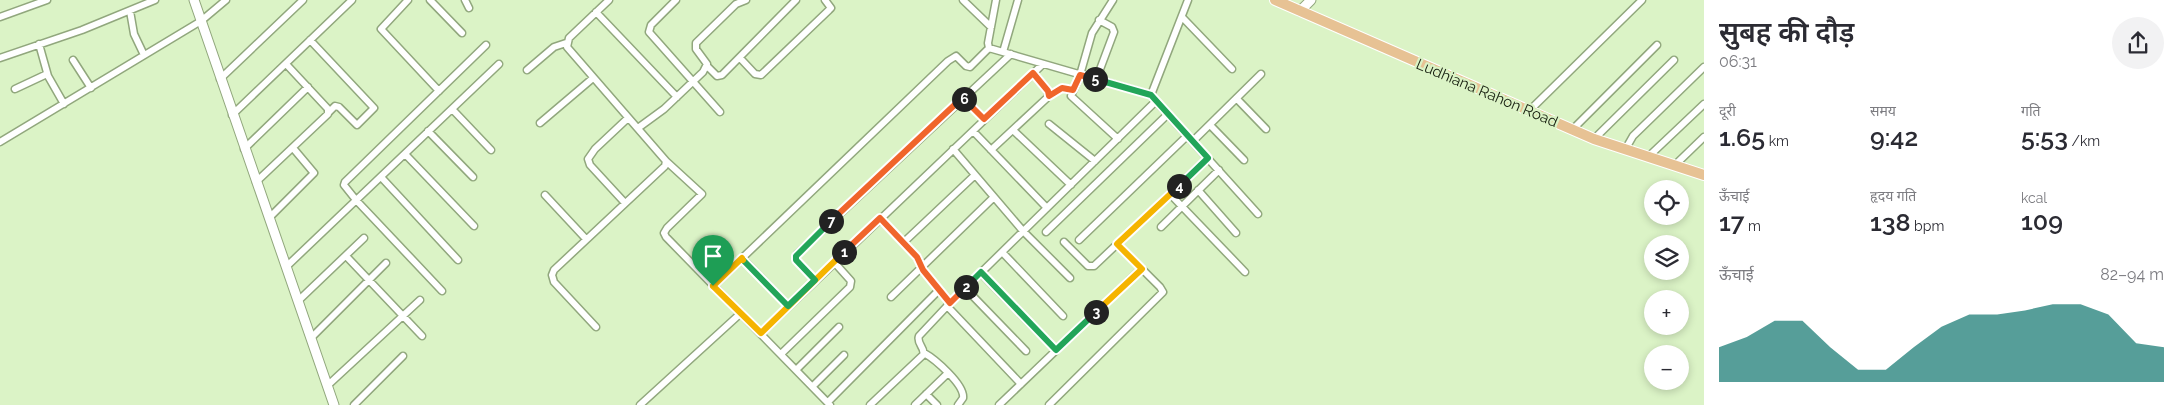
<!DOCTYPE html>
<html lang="hi">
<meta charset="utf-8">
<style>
body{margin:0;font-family:Raleway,"Noto Sans Devanagari",sans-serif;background:#f2f2f3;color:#2b2b33;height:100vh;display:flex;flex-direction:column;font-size:19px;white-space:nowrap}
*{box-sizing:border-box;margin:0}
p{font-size:16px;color:#7c7c81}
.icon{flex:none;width:28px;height:28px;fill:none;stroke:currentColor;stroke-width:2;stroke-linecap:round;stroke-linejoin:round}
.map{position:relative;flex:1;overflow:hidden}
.side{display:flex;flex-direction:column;background:#fff;width:475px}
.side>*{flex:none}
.tools{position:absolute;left:1644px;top:180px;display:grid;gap:10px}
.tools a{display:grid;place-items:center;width:45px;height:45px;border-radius:50%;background:#fff;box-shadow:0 2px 8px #0003;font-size:25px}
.pin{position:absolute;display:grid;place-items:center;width:42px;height:42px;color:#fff;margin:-51px -21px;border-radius:50% 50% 50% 0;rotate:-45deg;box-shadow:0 0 5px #0007}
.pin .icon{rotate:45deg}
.km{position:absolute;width:25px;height:25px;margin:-12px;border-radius:50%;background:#222;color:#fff;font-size:14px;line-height:25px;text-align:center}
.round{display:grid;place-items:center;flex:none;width:52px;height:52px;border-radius:26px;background:#f2f2f3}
.headline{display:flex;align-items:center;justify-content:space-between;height:85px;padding:0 15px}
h1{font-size:28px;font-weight:600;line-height:38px}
.figures{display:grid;grid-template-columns:repeat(3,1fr);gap:8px;height:85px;padding:5px 15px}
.figures div{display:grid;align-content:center}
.figures b{font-size:25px;font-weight:600}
.figures small{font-size:14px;font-weight:400}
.figures p{font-size:14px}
.chart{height:140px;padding:10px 15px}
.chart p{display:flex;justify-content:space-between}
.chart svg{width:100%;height:90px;margin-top:5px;fill:#0f766e;opacity:.7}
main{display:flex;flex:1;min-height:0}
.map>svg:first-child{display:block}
</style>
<main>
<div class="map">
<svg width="1704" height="405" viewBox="0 0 1704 405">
<rect width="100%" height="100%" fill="#dbf3c6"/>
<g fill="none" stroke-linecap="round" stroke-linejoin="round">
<g stroke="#91a77d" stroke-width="9">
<path id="street" d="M408,0L381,29L439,91
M430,0L462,33
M465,0L469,8
M676,0L651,25L649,32L720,112
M963,0L991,27
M996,0L988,43L989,48L1151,95L1188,0
M1113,0L1092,33L1080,75L1071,96L1118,139
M130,11L134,34L144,55
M596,12L677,97
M0,17L47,0
M1182,17L1232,69
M310,40L374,108L357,125L339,107L335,106L329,112
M39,44L48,76L64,104
M1003,52L1018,0
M0,58L82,30L155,0
M740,58L755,74L761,75L829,10L831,8L825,0
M73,60L91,88
M707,66L717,76L722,75L796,0
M527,70L554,47L566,43
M220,79L303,0
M1096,80L1114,32L1112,27L1099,20
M15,89L47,74
M1049,96L1062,88L1073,90
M963,97L984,119
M1237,99L1266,129
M1155,100L1258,214
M452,109L491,150
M1529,111L1642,0
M232,115L352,0
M540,123L593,78
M1049,124L1095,161
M1210,125L1244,160
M638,128L664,109L703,72L707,64L696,49V43L736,4L746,0
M1013,130L1071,185
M1572,130L1657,45
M428,131L473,177
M973,131L1047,208
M1594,139L1674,60
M1193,141L1261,74
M0,142L201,21L226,0
M244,149L308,87
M953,149L1023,231L1070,278
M991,150L1048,97V91L1033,73
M1625,150L1633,136L1704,67
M405,154L474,226
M1648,157L1704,104
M666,161L702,194L667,228L664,233L666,237L830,405
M1674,166L1704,137
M381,177L458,260
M256,182L328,114V109L286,64
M1198,190L1236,233
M1170,194L1245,272
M545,195L586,239
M625,203L590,165L588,159L595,149L628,118
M269,218L314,173L293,148
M880,218L917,257L923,270L950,303
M1161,227L1219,170
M1046,232L1168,114
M1079,240L1187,136
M904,242L975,175
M1064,242L1088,266H1094L1208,158
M1002,252L1063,316
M346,256L422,336
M742,258L788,306
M286,267L499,64
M981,273L1056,350
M815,280L796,260L797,254L1011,54
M713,286L948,61L956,56L966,66L970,67L989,48
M965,288L1026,351
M442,291L356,200L344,185L345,182L486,45
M891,297L994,197
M298,301L364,238
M947,306L1021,384
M596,327L554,282L552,275L554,270L665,166L666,161L567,47L569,38L609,0
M761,333L1043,64
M311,338L386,263
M924,353C935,359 965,385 963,398L958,405
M781,354L850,287L851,281L834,262
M797,369L839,327
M327,386L420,300
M813,386L844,355
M926,394L937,405
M828,402L939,290
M354,405L403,356
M640,405L741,313
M870,405L923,355C926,348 916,344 919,336L950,303L1156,101
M915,405L948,373
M999,405L1141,269
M1049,405L1163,292L1160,287L1117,244"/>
</g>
<g stroke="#91a77d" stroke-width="11">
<path id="secondary" d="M194,0L334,405
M1300,11L1311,0"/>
</g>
<g stroke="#fff" stroke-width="12">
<path id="primary" d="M1275,0L1594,139L1704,175"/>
</g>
<use href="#street" stroke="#fff" stroke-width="6"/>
<use href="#secondary" stroke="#fff" stroke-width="9"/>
<use href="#primary" stroke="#e7c294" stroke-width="10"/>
</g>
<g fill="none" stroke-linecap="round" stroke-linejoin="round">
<g stroke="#fff" stroke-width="10">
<path id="split-1" d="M713,286L761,333L844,252"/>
</g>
<g stroke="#fff" stroke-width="10">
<path id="split-2" d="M844,252L880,218L917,257L923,270L950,303L966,287"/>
</g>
<g stroke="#fff" stroke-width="10">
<path id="split-3" d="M966,287L981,272L1056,350L1096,312"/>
</g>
<g stroke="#fff" stroke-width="10">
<path id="split-4" d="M1096,312L1142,269L1117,244L1179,186"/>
</g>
<g stroke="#fff" stroke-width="10">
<path id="split-5" d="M1095,79L1151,95L1208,158L1179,186"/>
</g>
<g stroke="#fff" stroke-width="10">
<path id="split-6" d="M964,99L984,119L1033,73L1048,91L1049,96L1062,88L1073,90L1080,75L1095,79"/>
</g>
<g stroke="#fff" stroke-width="10">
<path id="split-7" d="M831,221L963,97L964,99"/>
</g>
<g stroke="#fff" stroke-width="10">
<path id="split-8" d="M743,260L788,306L815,280L796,260V256L831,221"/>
</g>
<g stroke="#fff" stroke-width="10">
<path id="split-9" d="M713,286L742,258L743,260"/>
</g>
<use href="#split-1" stroke="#f5b400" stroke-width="6"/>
<use href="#split-2" stroke="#f0652b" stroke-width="6"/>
<use href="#split-3" stroke="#22a559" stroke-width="6"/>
<use href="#split-4" stroke="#f5b400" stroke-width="6"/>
<use href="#split-5" stroke="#22a559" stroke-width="6"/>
<use href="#split-6" stroke="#f0652b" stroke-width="6"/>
<use href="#split-7" stroke="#f0652b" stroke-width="6"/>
<use href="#split-8" stroke="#22a559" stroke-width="6"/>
<use href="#split-9" stroke="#f5b400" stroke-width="6"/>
</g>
<g text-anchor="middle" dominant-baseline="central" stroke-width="4.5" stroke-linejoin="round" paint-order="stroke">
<g font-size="15" fill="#171f0f" stroke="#dbf3c6">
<text transform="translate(1487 93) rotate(23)">Ludhiana Rahon Road</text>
</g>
</g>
</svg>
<div class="tools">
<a><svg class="icon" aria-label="locate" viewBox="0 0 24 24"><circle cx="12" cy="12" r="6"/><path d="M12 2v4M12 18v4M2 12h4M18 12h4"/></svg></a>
<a><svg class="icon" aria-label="layers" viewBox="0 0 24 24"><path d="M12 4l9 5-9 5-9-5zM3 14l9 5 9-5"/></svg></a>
<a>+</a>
<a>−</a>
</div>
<div class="pin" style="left:713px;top:286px;background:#1e9e55"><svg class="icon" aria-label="arrive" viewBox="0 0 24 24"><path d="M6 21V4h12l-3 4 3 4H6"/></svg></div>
<b class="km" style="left:844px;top:252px">1</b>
<b class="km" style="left:966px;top:287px">2</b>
<b class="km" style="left:1096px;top:312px">3</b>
<b class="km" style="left:1179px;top:186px">4</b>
<b class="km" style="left:1095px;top:79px">5</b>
<b class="km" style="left:964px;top:99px">6</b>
<b class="km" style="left:831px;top:221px">7</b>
</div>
<section class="side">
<div class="headline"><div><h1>सुबह की दौड़</h1><p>06:31</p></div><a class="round"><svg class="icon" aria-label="share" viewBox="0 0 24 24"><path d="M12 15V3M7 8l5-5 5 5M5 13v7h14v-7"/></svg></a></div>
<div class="figures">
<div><p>दूरी</p><b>1.65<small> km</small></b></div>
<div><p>समय</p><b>9:42</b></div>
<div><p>गति</p><b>5:53<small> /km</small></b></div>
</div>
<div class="figures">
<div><p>ऊँचाई</p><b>17<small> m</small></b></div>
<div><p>हृदय गति</p><b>138<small> bpm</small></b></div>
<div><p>kcal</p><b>109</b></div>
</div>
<div class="chart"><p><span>ऊँचाई</span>82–94 m</p>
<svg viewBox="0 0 160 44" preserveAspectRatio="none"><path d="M0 44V27L10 22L20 14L30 14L40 27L50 38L60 38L70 27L80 17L90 11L100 11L110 9L120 6L130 6L140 11L150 25L160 27V44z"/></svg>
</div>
</section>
</main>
